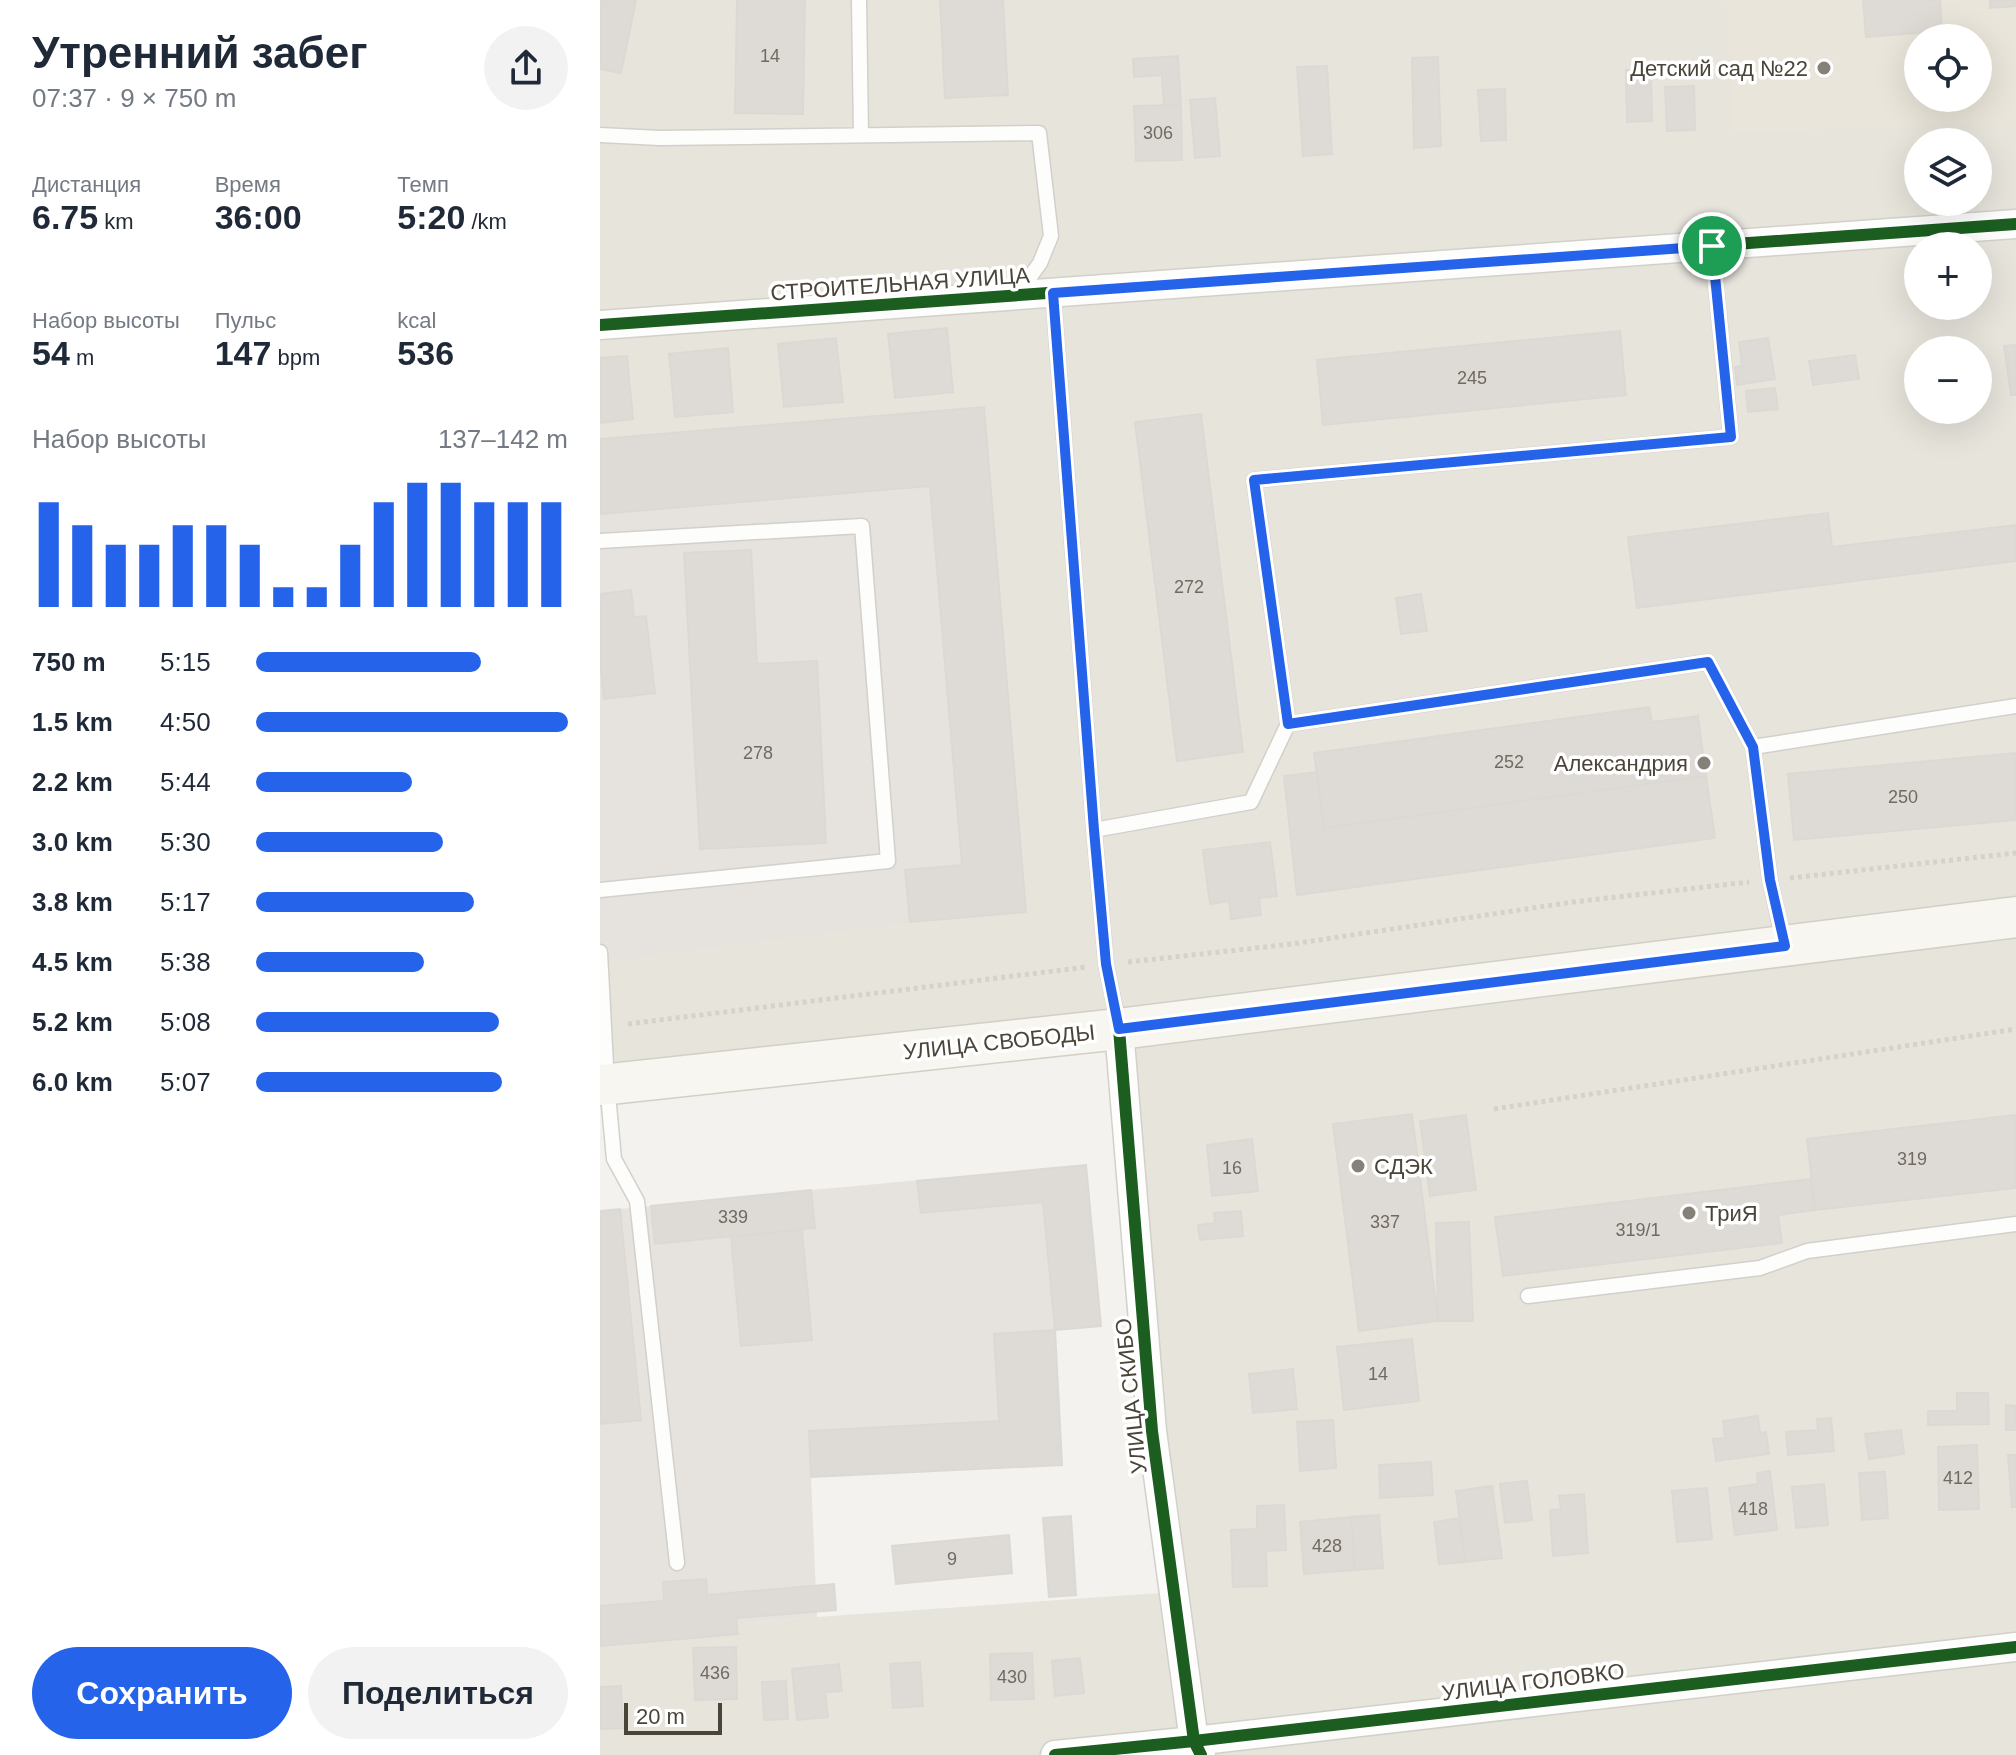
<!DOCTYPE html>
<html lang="ru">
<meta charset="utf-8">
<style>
body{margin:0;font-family:Arial,sans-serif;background:#f2f2f3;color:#1f2937;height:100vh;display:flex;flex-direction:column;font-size:30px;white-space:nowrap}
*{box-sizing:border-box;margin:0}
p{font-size:26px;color:#747a83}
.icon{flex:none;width:44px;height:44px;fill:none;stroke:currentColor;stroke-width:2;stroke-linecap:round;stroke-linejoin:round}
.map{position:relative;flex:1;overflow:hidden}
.drawer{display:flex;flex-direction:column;background:#fff;width:600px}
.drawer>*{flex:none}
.controls{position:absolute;left:1304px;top:24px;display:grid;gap:16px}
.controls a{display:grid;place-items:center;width:88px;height:88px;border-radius:50%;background:#fff;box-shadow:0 8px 32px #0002;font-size:40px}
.scale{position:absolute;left:24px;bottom:20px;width:98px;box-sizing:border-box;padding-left:8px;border:4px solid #4b4439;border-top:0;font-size:22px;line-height:28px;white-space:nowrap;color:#4b4439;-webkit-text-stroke:6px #fff;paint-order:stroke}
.pin{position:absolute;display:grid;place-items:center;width:68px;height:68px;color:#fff;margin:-34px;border:4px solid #fff;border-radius:50%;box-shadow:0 2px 8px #0007}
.round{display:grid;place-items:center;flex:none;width:84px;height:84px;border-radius:42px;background:#f2f2f3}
.overview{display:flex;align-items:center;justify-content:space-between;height:136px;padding:0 32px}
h1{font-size:44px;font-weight:700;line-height:60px}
.stats{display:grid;grid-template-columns:repeat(3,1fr);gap:12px;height:136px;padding:8px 32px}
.stats div{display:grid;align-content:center}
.stats b{font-size:34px;font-weight:700}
.stats small{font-size:22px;font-weight:400}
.stats p{font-size:22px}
.chart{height:224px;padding:16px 32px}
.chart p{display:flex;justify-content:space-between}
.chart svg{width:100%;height:144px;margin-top:8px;stroke:#2563eb;stroke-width:6}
.action{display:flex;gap:16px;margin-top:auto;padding:16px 32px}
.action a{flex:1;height:92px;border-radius:48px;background:#2563eb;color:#fff;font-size:32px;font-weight:700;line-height:92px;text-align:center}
.action a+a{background:#f2f2f3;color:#1f2937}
ul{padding:0 32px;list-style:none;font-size:26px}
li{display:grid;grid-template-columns:128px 96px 1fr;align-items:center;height:60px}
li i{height:20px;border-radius:10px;background:#2563eb}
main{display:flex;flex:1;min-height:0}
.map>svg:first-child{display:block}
</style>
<main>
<section class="drawer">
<div class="overview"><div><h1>Утренний забег</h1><p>07:37 · 9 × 750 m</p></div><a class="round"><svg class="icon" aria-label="share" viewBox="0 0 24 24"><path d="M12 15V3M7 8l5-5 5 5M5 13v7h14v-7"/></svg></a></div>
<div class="stats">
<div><p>Дистанция</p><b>6.75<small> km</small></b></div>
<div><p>Время</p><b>36:00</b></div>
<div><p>Темп</p><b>5:20<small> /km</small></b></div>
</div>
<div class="stats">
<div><p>Набор высоты</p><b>54<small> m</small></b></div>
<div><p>Пульс</p><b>147<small> bpm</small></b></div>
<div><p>kcal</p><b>536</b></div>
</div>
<div class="chart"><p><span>Набор высоты</span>137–142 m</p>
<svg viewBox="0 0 160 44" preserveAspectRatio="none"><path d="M5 44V12M15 44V19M25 44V25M35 44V25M45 44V19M55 44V19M65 44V25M75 44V38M85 44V38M95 44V25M105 44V12M115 44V6M125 44V6M135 44V12M145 44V12M155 44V12"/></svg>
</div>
<ul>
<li><b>750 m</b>5:15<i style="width:72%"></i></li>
<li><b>1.5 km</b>4:50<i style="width:100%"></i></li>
<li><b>2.2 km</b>5:44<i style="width:50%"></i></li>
<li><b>3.0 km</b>5:30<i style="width:60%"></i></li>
<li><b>3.8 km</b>5:17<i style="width:70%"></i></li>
<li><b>4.5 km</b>5:38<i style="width:54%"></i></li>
<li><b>5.2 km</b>5:08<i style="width:78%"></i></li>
<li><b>6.0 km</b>5:07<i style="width:79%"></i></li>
</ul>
<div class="action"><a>Сохранить</a><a>Поделиться</a></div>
</section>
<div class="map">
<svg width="1416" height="1755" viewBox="0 0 1416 1755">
<rect width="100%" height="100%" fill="#f4f2ee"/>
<path fill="#e7e4dc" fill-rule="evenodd" d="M0,0H1416V1755H0V1634L217,1617L574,1592L519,1029L0,1085ZM1318,38H1378V98H1318ZM1318,142H1378V202H1318ZM1318,246H1378V306H1318ZM1318,350H1378V410H1318Z"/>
<path fill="#e6e2de" d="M384,407L426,912L310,922L0,962V439Z
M486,1165L501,1326L394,1334L399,1421L209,1431L217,1617L0,1634V1424L41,1420L20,1209L51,1206L55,1244L131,1237L141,1346L212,1340L202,1230L215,1228L211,1190Z"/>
<path fill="#eae5da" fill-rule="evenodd" d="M1126,0H1416V121L1133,134ZM1318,38H1378V98H1318Z"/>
<path fill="#dedbd6" stroke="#dcd9d4" stroke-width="2" d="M0,0H36L21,73L0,69Z
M137,0H205L203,114L135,113Z
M340,0H403L408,95L345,98Z
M1263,0H1340L1342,31L1266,37Z
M1390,0H1416V6L1390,8Z
M578,56L581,105L564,106L562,75L534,77L533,59Z
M838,57L841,146L814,148L812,58Z
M727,66L732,154L703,156L697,67Z
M1051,69L1052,121L1027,122L1026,70Z
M1094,86L1095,130L1067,131L1065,87Z
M905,89L906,140L881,141L878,90Z
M615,98L620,156L595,158L590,100Z
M581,105L582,160L536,161L534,106Z
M347,328L353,392L295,398L288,334Z
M1020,331L1026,395L723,425L717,360Z
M236,338L243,402L184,407L178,344Z
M1168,338L1175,379L1137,385L1135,367L1142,366L1139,342Z
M1416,345V395H1411L1404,346Z
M128,348L133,412L75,417L69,354Z
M1255,355L1259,379L1213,385L1209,361Z
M27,356L33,419L0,423V358Z
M1175,388L1178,409L1148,412L1146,391Z
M384,407L426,912L310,922L305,870L362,865L330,486L0,514V439Z
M601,414L643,752L577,761L535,422Z
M1228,513L1232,547L1416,525V561L1037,608L1028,537Z
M151,550L157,664L217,661L226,843L100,849L84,553Z
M31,590L34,617L46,616L55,693L4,699L0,660V594Z
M821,594L827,631L801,634L796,598Z
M1049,707L1052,722L1098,716L1106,776L724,828L714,753Z
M1416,753V820L1194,840L1188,774Z
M717,772L724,828L1106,776L1115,838L697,895L684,776Z
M670,842L677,896L659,898L661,915L631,919L629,901L610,904L603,850Z
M812,1114L838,1321L759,1331L733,1124Z
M866,1115L876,1190L830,1196L820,1121Z
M1416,1115V1188L1215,1210L1207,1139Z
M652,1139L658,1191L612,1196L607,1145Z
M486,1165L501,1326L455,1330L443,1202L321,1213L317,1181Z
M1211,1179L1215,1210L1178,1215L1182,1243L903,1276L895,1217Z
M211,1190L215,1228L55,1244L51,1206Z
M20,1209L41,1420L0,1424V1211Z
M641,1211L643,1236L600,1240L598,1225L615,1223L614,1213Z
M869,1222L873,1321H838L836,1223Z
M202,1230L212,1340L141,1346L131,1237Z
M455,1330L462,1465L211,1477L209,1431L399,1421L394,1334Z
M812,1339L819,1401L744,1410L737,1347Z
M693,1369L697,1409L653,1413L649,1374Z
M1357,1393H1388L1389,1424L1328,1425V1411H1357Z
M1406,1405L1416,1406V1430H1406Z
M1158,1416L1160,1433L1166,1432L1169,1454L1116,1461L1113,1439L1125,1438L1123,1421Z
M1231,1418L1234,1451L1188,1455L1186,1432L1218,1430L1217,1419Z
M733,1420L736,1468L700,1471L697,1422Z
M1301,1430L1304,1454L1269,1459L1265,1434Z
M1377,1445L1379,1509L1339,1510L1338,1447Z
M1408,1455H1416V1507H1412Z
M831,1462L833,1495L780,1498L779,1465Z
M1170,1471L1177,1530L1135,1535L1129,1488L1158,1484L1157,1473Z
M1285,1472L1288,1518L1262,1520L1259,1473Z
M927,1481L932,1520L905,1523L900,1484Z
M1224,1484L1228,1525L1196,1528L1192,1487Z
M892,1486L902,1558L865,1562L856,1491Z
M1107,1488L1112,1539L1077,1542L1072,1491Z
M984,1494L988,1553L953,1556L950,1510L961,1509L959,1496Z
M684,1505L686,1550L666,1551L667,1586L633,1587L631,1530L657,1529V1506Z
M779,1515L783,1568L755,1570L751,1517Z
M471,1516L476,1595L449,1597L443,1518Z
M751,1517L755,1570L704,1574L700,1522Z
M860,1518L865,1562L839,1564L834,1522Z
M409,1535L412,1573L296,1584L292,1546Z
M106,1579L107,1595L234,1584L236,1610L136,1618L138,1634L0,1646V1606L64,1601L63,1582Z
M136,1647L137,1699L95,1700L93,1648Z
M432,1653L434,1699L391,1700L390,1654Z
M480,1658L484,1693L455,1696L452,1661Z
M320,1662L323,1706L293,1708L290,1664Z
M239,1664L242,1691L225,1692L228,1717L197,1720L192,1669Z
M186,1681L188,1719L164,1720L162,1682Z
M21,1686L23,1728L0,1729V1687Z"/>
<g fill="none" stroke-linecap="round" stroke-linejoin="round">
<g stroke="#d2d0cb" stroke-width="17">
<path id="service" d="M259,0L261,135
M0,135L60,138L439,133L451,236L440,263L417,295
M1112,246L1131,437L654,480L688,724L1108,662L1153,747L1416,706
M453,293L494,830L651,802L688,724
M0,541L262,526L288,861L0,890
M1153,747L1170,880L1184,944
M494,830L506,964L519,1028
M0,952L7,1084L14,1159L37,1201L77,1563
M928,1296L1160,1268L1207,1251L1416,1224"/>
</g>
<g stroke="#d2d0cb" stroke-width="31">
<path id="minor" d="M0,325L1416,224
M519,1029L552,1431L594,1741L601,1755
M455,1755L594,1741L1416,1647"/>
</g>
<g stroke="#d3cfc5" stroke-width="43">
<path id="secondary" d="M0,1085L519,1029L1416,917"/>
</g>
<path stroke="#d3d2cc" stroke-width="5" stroke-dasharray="4 4" stroke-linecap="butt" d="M1190,878L1416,853
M528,962L692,944L973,902L1149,882
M28,1024L486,967
M894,1109L1416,1029"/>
<use href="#service" stroke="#fdfdfc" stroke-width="14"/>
<use href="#minor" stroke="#fdfdfc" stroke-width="28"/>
<use href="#secondary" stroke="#f7f6f1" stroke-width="40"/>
<g stroke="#fff" stroke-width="17">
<path id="cycleway" d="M0,325L1416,224
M519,1029L552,1431L594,1741L601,1755
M455,1755L594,1741L1416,1647"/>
</g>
<use href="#cycleway" stroke="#1b5e20" stroke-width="12"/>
</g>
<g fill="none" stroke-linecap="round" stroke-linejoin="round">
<g stroke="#fff" stroke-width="16">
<path id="route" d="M1112,246L1131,437L654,480L688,724L1108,662L1153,747L1170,880L1185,946L519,1029L506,964L494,830L453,293Z"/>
</g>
<use href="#route" stroke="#2563eb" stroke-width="10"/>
</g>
<g fill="#868178" stroke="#fff" stroke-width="3">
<circle cx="1224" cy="68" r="8"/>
<circle cx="1104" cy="763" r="8"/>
<circle cx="758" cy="1166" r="8"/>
<circle cx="1089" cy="1213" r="8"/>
</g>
<g text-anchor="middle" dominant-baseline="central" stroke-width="7" stroke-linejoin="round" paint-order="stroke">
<g font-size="18" fill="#706a61">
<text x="170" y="56">14</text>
<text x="558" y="133">306</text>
<text x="872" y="378">245</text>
<text x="589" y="587">272</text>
<text x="158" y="753">278</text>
<text x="909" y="762">252</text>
<text x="1303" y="797">250</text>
<text x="1312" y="1159">319</text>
<text x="632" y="1168">16</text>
<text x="133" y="1217">339</text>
<text x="785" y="1222">337</text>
<text x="1038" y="1230">319/1</text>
<text x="778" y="1374">14</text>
<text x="1358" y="1478">412</text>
<text x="1153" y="1509">418</text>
<text x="727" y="1546">428</text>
<text x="352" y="1559">9</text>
<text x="115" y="1673">436</text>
<text x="412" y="1677">430</text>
</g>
<g font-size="22" fill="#4b4439" stroke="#fff" text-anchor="end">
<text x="1208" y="68">Детский сад №22</text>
<text x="1088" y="763">Александрия</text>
<text x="774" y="1166" text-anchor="start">СДЭК</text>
<text x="1105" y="1213" text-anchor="start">ТриЯ</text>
</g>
<g font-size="22" fill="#4b4439" stroke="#fff">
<text transform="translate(300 284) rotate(-4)">СТРОИТЕЛЬНАЯ УЛИЦА</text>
<text transform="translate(399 1042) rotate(-6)">УЛИЦА СВОБОДЫ</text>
<text transform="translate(531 1396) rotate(-96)">УЛИЦА СКИБО</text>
<text transform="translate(933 1682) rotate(-7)">УЛИЦА ГОЛОВКО</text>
</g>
</g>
</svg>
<div class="controls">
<a><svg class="icon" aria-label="locate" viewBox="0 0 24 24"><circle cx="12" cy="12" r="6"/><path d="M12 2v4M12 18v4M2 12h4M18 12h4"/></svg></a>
<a><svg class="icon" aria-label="layers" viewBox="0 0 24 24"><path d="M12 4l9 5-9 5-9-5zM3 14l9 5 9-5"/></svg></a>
<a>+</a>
<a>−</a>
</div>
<div class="scale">20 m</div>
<div class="pin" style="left:1112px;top:246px;background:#1e9e55"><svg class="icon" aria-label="arrive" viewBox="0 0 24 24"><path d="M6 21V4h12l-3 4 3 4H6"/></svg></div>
</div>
</main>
